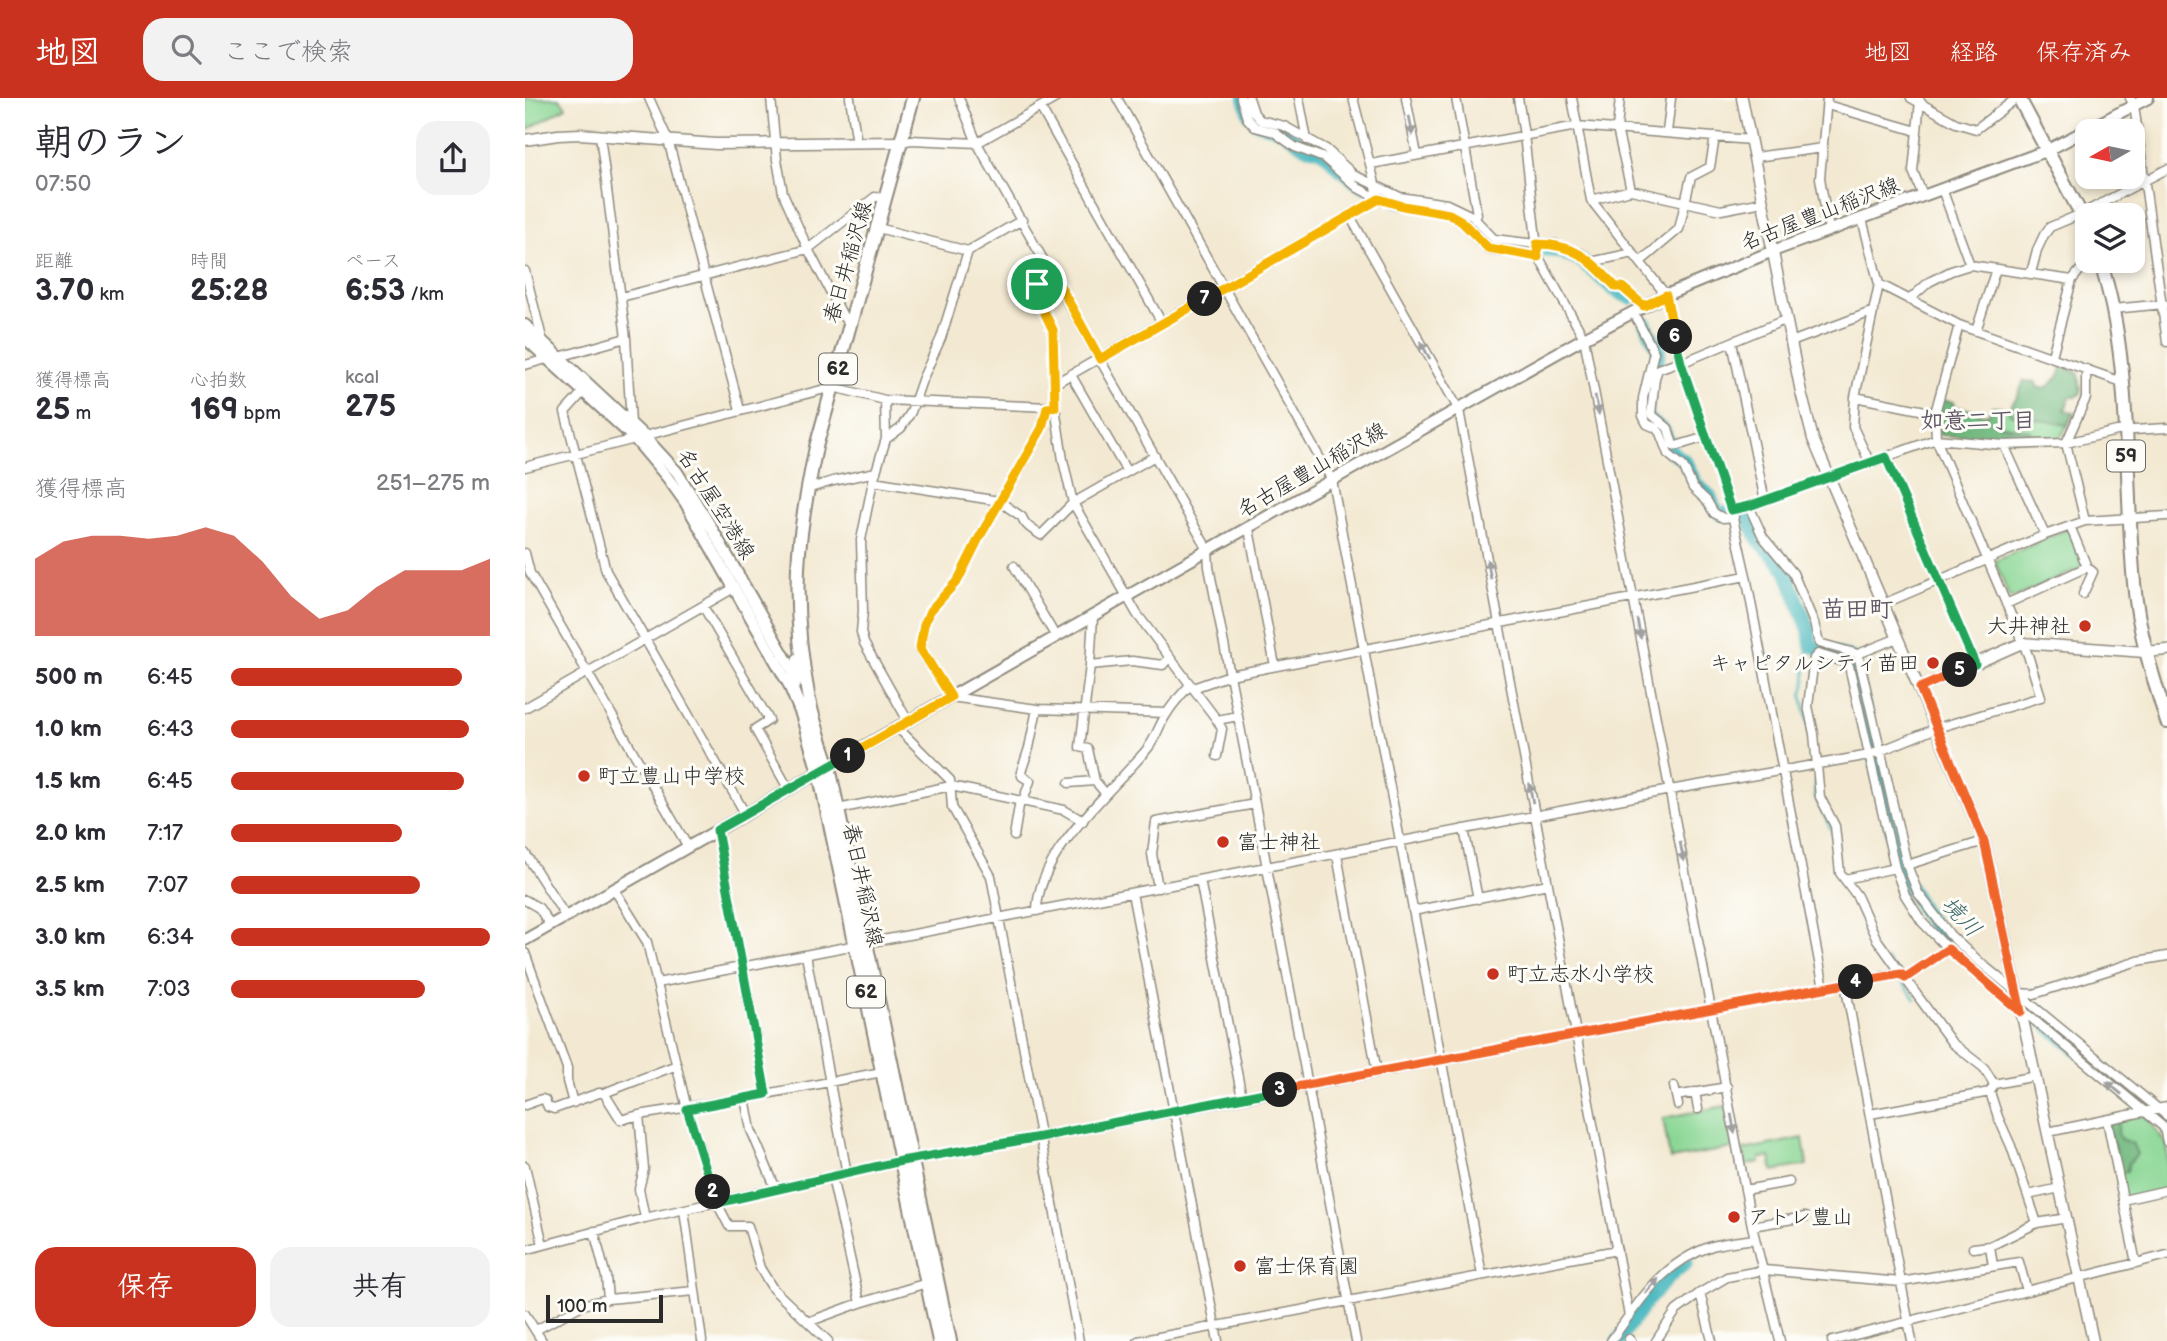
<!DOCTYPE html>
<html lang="ja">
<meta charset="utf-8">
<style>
body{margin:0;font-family:"Balsamiq Sans","Klee One",sans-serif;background:#f2f2f3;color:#2b2b33;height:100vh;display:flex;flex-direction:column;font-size:26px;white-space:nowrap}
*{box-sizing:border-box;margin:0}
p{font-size:23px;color:#7c7c81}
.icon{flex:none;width:38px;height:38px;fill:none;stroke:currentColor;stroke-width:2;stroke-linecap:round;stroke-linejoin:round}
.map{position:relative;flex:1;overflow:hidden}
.sheet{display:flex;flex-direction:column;background:#fff;width:525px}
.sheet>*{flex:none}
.needle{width:46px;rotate:261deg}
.fabs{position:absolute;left:1550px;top:21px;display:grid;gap:14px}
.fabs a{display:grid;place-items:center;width:70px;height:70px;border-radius:14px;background:#fff;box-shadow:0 4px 10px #0003;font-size:35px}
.scale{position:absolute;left:21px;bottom:18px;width:117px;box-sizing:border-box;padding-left:7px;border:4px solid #2b2b2b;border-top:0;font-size:19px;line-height:24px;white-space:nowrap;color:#2b2b2b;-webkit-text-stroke:5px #fdfcf7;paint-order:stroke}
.pin{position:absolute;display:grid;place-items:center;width:60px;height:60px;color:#fff;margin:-30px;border:4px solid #fff;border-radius:50%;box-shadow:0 2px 7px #0007}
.km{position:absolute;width:35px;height:35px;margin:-18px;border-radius:50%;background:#222;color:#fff;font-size:19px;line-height:35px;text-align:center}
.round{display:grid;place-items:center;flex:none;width:74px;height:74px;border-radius:21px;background:#f2f2f3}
.headline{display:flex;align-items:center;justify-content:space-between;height:119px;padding:0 35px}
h1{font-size:38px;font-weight:700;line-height:52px}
.stats{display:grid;grid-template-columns:repeat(3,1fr);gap:10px;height:119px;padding:7px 35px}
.stats div{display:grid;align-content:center}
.stats b{font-size:30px;font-weight:700}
.stats small{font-size:19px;font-weight:400}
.stats p{font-size:19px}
.chart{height:196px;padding:14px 35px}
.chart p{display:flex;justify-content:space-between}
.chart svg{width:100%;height:126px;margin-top:7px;fill:#c8321e;opacity:.7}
.primary-button{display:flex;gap:14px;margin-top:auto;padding:14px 35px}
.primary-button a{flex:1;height:80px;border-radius:21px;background:#c8321e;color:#fff;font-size:28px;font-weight:700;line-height:80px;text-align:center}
.primary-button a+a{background:#f2f2f3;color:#2b2b33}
ul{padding:0 35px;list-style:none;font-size:23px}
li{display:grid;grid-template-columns:112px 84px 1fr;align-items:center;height:52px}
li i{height:18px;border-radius:9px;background:#c8321e}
header{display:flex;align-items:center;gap:42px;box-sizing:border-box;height:98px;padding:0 35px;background:#c8321e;color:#fff}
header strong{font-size:33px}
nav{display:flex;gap:38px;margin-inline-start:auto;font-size:24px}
.search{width:490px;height:63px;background:#f2f2f3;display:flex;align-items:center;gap:18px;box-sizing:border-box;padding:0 24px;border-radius:21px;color:#7c7c81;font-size:26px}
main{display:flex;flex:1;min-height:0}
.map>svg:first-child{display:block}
</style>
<header>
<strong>地図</strong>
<div class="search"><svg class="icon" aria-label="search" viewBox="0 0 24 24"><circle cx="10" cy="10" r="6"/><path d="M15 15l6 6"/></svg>ここで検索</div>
<nav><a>地図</a><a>経路</a><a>保存済み</a></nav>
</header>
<main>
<section class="sheet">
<div class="headline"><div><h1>朝のラン</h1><p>07:50</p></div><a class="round"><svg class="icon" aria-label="share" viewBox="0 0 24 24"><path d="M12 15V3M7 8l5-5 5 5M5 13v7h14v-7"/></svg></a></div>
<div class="stats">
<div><p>距離</p><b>3.70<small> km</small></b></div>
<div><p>時間</p><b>25:28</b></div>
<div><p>ペース</p><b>6:53<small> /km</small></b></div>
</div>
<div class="stats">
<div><p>獲得標高</p><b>25<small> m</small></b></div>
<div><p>心拍数</p><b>169<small> bpm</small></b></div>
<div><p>kcal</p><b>275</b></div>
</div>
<div class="chart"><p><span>獲得標高</span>251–275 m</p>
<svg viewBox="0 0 160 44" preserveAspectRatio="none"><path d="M0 44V17L10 11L20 9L30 9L40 10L50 9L60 6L70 9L80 18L90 30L100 38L110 35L120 27L130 21L140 21L150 21L160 17V44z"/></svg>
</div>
<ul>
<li><b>500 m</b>6:45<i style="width:89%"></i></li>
<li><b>1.0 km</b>6:43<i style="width:92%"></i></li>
<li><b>1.5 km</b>6:45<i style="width:90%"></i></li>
<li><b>2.0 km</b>7:17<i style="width:66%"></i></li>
<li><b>2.5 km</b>7:07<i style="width:73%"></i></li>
<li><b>3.0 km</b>6:34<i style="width:100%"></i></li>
<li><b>3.5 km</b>7:03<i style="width:75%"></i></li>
</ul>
<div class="primary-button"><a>保存</a><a>共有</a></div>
</section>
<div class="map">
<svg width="1642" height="1243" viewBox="0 0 1642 1243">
<rect width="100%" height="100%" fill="#fdfcf7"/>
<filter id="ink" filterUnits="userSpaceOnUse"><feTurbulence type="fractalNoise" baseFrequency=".0143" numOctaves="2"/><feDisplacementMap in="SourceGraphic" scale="14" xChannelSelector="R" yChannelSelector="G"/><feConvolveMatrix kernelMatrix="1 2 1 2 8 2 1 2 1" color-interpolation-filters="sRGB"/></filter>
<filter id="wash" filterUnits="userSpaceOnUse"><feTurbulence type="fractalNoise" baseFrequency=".00686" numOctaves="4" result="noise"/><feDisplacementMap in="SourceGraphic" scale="28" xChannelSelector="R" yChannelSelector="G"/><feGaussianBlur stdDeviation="1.57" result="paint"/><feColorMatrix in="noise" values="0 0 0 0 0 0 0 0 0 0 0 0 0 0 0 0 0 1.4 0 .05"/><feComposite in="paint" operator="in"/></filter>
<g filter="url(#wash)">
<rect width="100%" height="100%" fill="#f3e9d2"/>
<path fill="#8bd795" stroke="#5b8160" stroke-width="2" d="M0,0H34L41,9L0,33Z
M1476,309L1483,311L1485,316L1543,327L1534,342H1505L1506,334L1474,327Z
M1543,431L1558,466L1556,470L1488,500L1484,499L1470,463Z
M1200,1008L1208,1050L1145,1061L1138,1020Z
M1617,1014L1642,1047V1092L1599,1102L1582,1023Z
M1278,1040L1282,1067L1248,1073L1245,1059L1235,1060V1064L1220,1067L1218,1052Z"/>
<path fill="#70b87e" stroke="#4e7254" stroke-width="2" d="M1538,268L1554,276L1556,295L1551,299H1545L1540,312L1549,315L1543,327L1485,316L1483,311L1492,299L1499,283L1511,284L1512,289L1521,291L1534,278Z
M1416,302L1429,304V309L1454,313V316L1463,317L1467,308L1476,309L1474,327L1506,333L1505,342L1415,337L1413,335V314Z
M1594,1020L1593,1034L1595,1041L1607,1045L1612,1056L1604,1065L1602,1073L1596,1076L1582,1023Z"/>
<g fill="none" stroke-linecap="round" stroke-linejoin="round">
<path stroke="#47b7be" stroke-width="2.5" d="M1286,639L1277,598L1280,587L1282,551L1286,548
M1290,682V698L1307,734
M1312,775L1313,781L1325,795
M1335,813L1342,829
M1362,862L1368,872
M1376,882L1390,901
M1163,1163L1179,1155"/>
<path stroke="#47b7be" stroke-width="14" d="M720,0L725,17L732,25L756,32L780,49L793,51L802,57L815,71L835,86L874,103L921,110L938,118L967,146L1001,151L1031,153L1055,162L1088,191L1105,200
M1120,225L1134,253L1132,264L1125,279L1121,316L1126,323L1139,333L1147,354L1160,363L1171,386L1185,398L1190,411L1196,416L1202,415
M1219,417L1224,422L1233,441L1261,472L1284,532L1286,548L1327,560L1374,764L1380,781L1400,817L1413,833L1444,861L1642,1027
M1093,1243C1113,1214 1133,1186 1161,1165"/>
</g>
</g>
<g filter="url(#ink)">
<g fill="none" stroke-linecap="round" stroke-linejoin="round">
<g stroke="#8f8a7e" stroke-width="11">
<path id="minor" d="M124,0L143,42L215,312
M246,0L252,62L258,95L283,151L319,220L325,225
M325,0L332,45
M434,0L452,45L531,0
M592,0L807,382L957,1177
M716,0L722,20L730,29L749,34L770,49L799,60L833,90L854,101L871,106L924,116L935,122L963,151L1013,158
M724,0L729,15L735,22L759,28L801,51L829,77L875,99L922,106L947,118L969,141L1011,146H1030L1055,155L1091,189H1097L1120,208
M774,0L782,42
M881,0L892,57
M931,0L952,116L950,122
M993,0L999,37L1013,158L1059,240L1227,1128L1255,1243
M1047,0L1066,102L1141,197L1156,265L1206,412L1224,408L1238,439L1268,475L1289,525L1294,545L1333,556L1382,767L1393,795L1425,837L1451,861L1642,1018
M1095,0L1092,31L1106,92
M1302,0L1295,80L1304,132
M1386,0L1431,25L1451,31L1492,0
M1605,0L1609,7L1642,244
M1395,3L1388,73L1398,98
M1302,7L1392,33
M515,9L637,225
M1142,34L1146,0
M75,37L101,240L106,326
M376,44L386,42L452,45L683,452L684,469L730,706L831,1243
M1230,59L1298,50
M846,66L1052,28L1226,42
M1417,91L1445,167
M1066,102L1106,92L1196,112L1238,104
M825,118L934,312L1104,1218
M1337,121L1354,186L1330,299L1328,329L1345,365
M353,130L443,153
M1066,164L1108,155
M1115,164L1154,131L1166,79L1185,69L1190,39
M0,173L18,244
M528,175L512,186L514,203L528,232L530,309L538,362L548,405L612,516L692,622L697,631L692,658
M1506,175L1512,152L1519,137L1525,129L1556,116L1642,71
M1354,186L1434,227L1597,284
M96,199L283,151L350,99L361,98
M1384,202L1404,184L1426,173L1445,167L1547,182
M1588,211L1639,206
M1108,214L1129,254L1118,300V318L1122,326L1131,330L1135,335L1143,356L1158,368L1168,390L1182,403L1189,415L1198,420L1209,419
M1451,233L1471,171
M1207,244L1240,403
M1266,244L1349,213
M1527,258L1547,182L1556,171L1576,165
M34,259L101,240
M1155,263L1133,271L1130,280L1126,316L1143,330L1148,347L1151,348L1181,339
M1156,265L1262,221
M0,267L22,261
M546,277L602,374
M529,286L854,101L828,0
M58,294L40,314L81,473L221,717
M1330,299L1410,315
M360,302L525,309
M522,309L517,330L454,440L433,482L405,514L399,527L395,550L426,599L512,611L642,615
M119,338L308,289L360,302L361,341L348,383L336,442L338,513L336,534L339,545L383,623
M361,341L376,330L386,314L397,282L416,240L443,153L497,122
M1479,347L1520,437
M1361,359L1450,566
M0,369L110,341
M348,383L474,403L497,419C500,428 508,432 516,437L548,405L630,358
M282,391L308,383L351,374
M1224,408L1411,341L1479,347L1541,345L1592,333L1642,330
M1206,412L1221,478L1299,890
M1560,423L1541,345L1561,300V271
M724,431L750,568
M0,455L5,475L163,749
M489,468L531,539
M1558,496L1568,474L1562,469
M1358,506L1520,437L1560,423L1642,418
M1481,506L1562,469L1545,428
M178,508L244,622L230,631L264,692
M568,519L565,567L555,649L563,651L570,683L581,696
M1333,556L1373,540
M565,567L607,563L638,567L644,560
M668,590L705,577L1221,478
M0,610L209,490
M692,622L713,618
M372,629L425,682L427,709L466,778L554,1243
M544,685L570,683
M498,703L505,683L497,678L496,674L504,650L512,611
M313,711L426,688L539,712L558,723
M939,731L953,801
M192,732L241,996
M489,738L495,702
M0,755L41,819
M812,757L852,974
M1382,767L1459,743
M1320,781L1370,770
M675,782L717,1000
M633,790L627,756L631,724L730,706
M89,791L122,844L162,1011L192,1105L204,1128H223L235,1170L248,1191L303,1243
M607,795L693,1243
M0,802L14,810L25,827
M512,813C512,754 588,693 623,650C631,640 634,627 641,617C647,606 657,596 665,587
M888,813L1023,786
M0,855L42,970V983L48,1005
M281,857L322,1076
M1380,880L1423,851
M132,885L1145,692L1345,657L1412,630L1516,599L1503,557L1411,341L1410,315L1434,227
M1320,885L1387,1243
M1493,895L1509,896L1613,863L1642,858
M1469,986L1511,978
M1149,988L1153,1007
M1170,994L1173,1011
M79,995L96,1022L114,1017L220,1000L357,974
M1151,998L1202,989
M220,1000L226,1032L251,1091
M0,1007L17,1001L20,1002L23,1009L29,1011L74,995H79L152,967
M1345,1016L1465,994
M114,1017L119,1071L114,1091L120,1120
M1582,1022L1611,1165
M1639,1030L1642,1044
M1523,1034L1642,1009
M0,1068L18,1147
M307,1079L335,1205
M1220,1092L1264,1084
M1503,1097L1535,1090
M1598,1102L1642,1092
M159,1112L177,1243
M1512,1125L1542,1120
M1227,1128L1280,1119
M69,1133L81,1179L83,1201
M1448,1150L1465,1148
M0,1152L120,1120L376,1063L515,1039L1376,875
M1468,1168L1465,1148L1512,1125L1486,1048L1473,1019L1465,994L1469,986L1459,970L1427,945L1376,875L1351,840L1332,798L1315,775L1310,728L1295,699L1289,636L1283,608L1289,560L1293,556L1319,564L1324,568L1370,770L1380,797L1397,824L1423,851L1642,1032
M1175,1195L1187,1243
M0,1216L17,1243
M283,1224L335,1205L402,1185
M11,1232L57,1207L83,1201L170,1193
M1104,1241L1106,1243
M613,1243L1092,1152
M1086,1243C1115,1202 1137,1165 1187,1148C1201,1144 1216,1143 1230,1141
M1131,1243L1151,1213L1175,1195L1202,1179L1239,1172L1376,1184L1494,1164L1502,1193
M1307,1243L1642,1157"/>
</g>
<g stroke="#8f8a7e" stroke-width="13">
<path id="tertiary" d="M1217,0L1276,294L1288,341L1459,743L1568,1243
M0,42L33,37L55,36L191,46L376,44
M1395,590L1497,545L1620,554L1642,552"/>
</g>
<g stroke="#8f8a7e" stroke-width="14">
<path id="secondary" d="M0,227L119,338L152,374L186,429L273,582
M0,240L110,341L142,379L160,404L267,592
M0,842L683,452L1059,240L1141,197L1248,153L1523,52L1623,0"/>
</g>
<g stroke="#8f8a7e" stroke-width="16">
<path id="primary" d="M388,0L291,349C284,383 277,418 274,454C270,502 275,555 284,602C289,625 297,647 304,669L425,1243
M1494,0L1563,129
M1575,163C1608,262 1599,381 1609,485C1613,533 1628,579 1642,624
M274,561L267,592L277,616L294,674L414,1243"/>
</g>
<use href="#minor" stroke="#fff" stroke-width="8"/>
<use href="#tertiary" stroke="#fff" stroke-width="10"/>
<use href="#secondary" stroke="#fff" stroke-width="10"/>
<use href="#primary" stroke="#fff" stroke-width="12"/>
</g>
<defs><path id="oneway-solid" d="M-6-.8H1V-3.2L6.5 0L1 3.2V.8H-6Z" transform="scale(1.75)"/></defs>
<g fill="#a0a0a0">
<use href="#oneway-solid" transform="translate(886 28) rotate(80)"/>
<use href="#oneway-solid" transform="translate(900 252) rotate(-119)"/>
<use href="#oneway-solid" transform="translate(1072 307) rotate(79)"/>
<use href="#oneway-solid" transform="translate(964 471) rotate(-101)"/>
<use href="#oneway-solid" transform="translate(1114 531) rotate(79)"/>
<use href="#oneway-solid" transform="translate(1006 695) rotate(-100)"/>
<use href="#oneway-solid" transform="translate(1157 754) rotate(79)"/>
<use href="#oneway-solid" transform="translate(1589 990) rotate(-141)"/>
<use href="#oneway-solid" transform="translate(1208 1026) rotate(80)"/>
<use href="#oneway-solid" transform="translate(1127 1188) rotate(-49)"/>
</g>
</g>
<g fill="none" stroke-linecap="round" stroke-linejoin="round" filter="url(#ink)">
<g stroke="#fff" stroke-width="14">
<path id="split-1" d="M323,658L426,599L395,550L399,527L405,513L433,482L454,440L517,330L522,310L530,309L528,232L514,203L512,186"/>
</g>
<g stroke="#fff" stroke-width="14">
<path id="split-2" d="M188,1094L162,1011L241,996L192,732L323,658"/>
</g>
<g stroke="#fff" stroke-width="14">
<path id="split-3" d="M188,1094L192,1105L376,1063L515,1039L755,992"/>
</g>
<g stroke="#fff" stroke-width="14">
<path id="split-4" d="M755,992L1331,884"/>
</g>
<g stroke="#fff" stroke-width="14">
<path id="split-5" d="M1331,884L1376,876L1380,880L1423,851L1496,914L1459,743L1395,590L1435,572"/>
</g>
<g stroke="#fff" stroke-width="14">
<path id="split-6" d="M1150,239L1156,265L1206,412L1224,408L1361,359L1450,566L1435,572"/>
</g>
<g stroke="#fff" stroke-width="14">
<path id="split-7" d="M680,201L854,101L878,108L924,116L935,122L963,150L1013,159L1012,146C1051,146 1065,162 1091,189H1097L1119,208L1141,197L1150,239"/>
</g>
<g stroke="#fff" stroke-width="14">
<path id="split-8" d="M512,186L528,175L575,261L680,201"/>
</g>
<use href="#split-1" stroke="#f5b400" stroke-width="9"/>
<use href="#split-2" stroke="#22a559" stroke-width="9"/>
<use href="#split-3" stroke="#22a559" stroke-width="9"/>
<use href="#split-4" stroke="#f0652b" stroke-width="9"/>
<use href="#split-5" stroke="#f0652b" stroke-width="9"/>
<use href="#split-6" stroke="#22a559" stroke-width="9"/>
<use href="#split-7" stroke="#f5b400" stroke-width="9"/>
<use href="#split-8" stroke="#f5b400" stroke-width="9"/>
</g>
<g fill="#c8321e" stroke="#fdfcf7" stroke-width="2.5">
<circle cx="1560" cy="528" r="7"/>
<circle cx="1408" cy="565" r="7"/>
<circle cx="59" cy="678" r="7"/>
<circle cx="698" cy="744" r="7"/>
<circle cx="968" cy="876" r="7"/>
<circle cx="1209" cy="1119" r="7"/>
<circle cx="715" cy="1168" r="7"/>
</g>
<g text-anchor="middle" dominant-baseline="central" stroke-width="6" stroke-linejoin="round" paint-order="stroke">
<g fill="#fdfcf7" stroke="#6a6a68" stroke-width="2">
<rect x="294" y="255.5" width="38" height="31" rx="5"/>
<rect x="1582" y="342.5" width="38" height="31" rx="5"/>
<rect x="322" y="878.5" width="38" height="31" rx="5"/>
</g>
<g font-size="19" font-weight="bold" fill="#2b2b2b">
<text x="313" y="271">62</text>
<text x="1601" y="358">59</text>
<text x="341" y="894">62</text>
</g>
<g font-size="21" fill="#2b2b2b" stroke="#fdfcf7">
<text transform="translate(1295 116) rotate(-21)">名古屋豊山稲沢線</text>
<text transform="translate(323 164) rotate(-74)">春日井稲沢線</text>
<text transform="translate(787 372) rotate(-30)">名古屋豊山稲沢線</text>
<text transform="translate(191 406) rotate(58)">名古屋空港線</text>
<text transform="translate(338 787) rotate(78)">春日井稲沢線</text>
</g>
<g font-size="21" fill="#2b2b2b" stroke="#fdfcf7" text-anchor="start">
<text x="1546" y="528" text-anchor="end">大井神社</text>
<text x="1394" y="565" text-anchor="end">キャピタルシティ苗田</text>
<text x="73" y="678">町立豊山中学校</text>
<text x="712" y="744">富士神社</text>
<text x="982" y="876">町立志水小学校</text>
<text x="1223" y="1119">アトレ豊山</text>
<text x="729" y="1168">富士保育園</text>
</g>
<g font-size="23" font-weight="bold" fill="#5f5765" stroke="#fdfcf7">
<text x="1453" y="323">如意二丁目</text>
</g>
<g font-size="23" font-style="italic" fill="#366366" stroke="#fdfcf7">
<text transform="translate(1436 819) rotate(47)">境川</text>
</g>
<g font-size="24" font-weight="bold" fill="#5f5765" stroke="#fdfcf7">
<text x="1332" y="511">苗田町</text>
</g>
</g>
</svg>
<div class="fabs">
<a><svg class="needle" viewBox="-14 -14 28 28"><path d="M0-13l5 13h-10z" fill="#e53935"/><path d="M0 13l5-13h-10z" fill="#7c7c81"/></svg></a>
<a><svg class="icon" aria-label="layers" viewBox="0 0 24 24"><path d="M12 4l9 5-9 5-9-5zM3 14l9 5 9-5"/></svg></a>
</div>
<div class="scale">100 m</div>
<div class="pin" style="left:512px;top:186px;background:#1e9e55"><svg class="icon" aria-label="arrive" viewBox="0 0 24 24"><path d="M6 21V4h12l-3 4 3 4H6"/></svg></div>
<b class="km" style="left:323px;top:658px">1</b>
<b class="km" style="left:188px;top:1094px">2</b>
<b class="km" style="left:755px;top:992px">3</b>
<b class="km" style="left:1331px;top:884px">4</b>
<b class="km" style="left:1435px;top:572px">5</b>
<b class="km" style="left:1150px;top:239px">6</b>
<b class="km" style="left:680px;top:201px">7</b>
</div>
</main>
